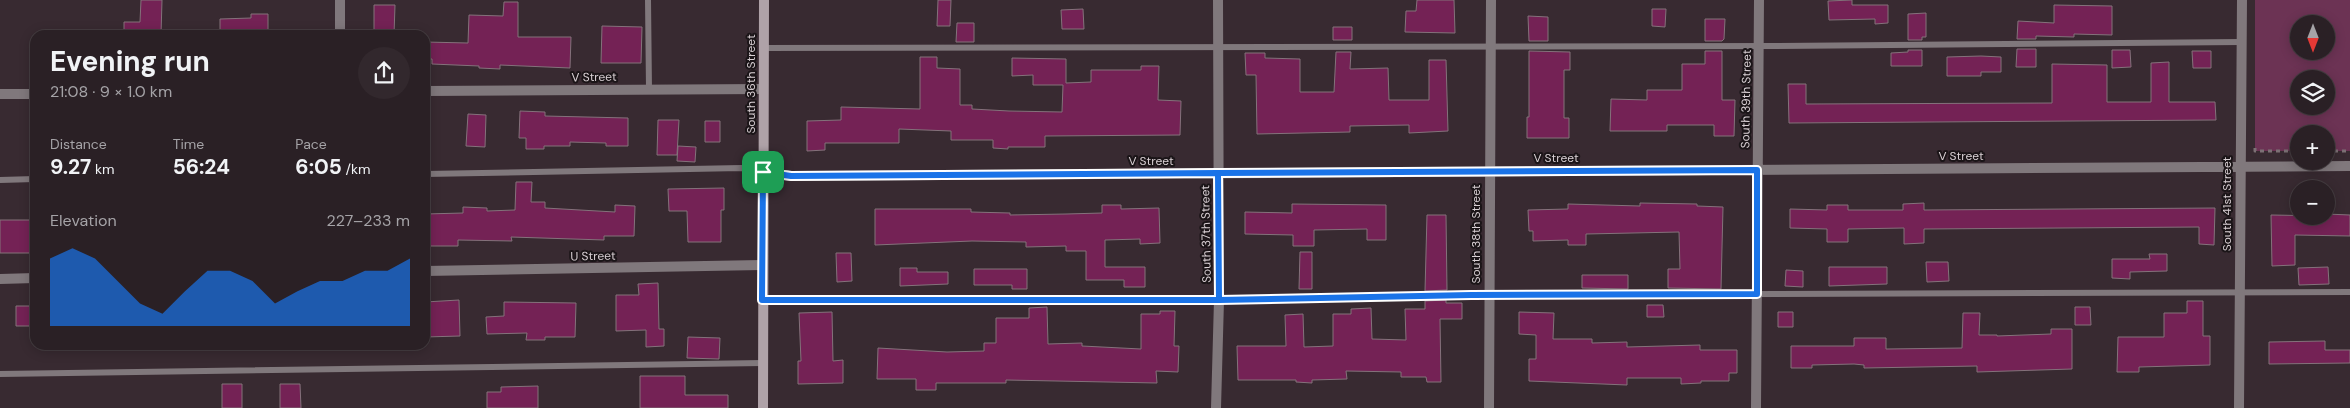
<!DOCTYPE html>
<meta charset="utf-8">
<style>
body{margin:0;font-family:"DM Sans",sans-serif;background:#32282d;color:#f1f3f6;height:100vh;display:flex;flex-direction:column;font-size:19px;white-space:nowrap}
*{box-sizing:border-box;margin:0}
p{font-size:16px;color:#a5a3a7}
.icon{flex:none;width:28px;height:28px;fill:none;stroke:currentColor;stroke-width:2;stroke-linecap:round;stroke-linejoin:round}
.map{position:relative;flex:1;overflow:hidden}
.panel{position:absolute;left:30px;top:30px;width:400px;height:320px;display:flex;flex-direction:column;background:#2a2025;border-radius:15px;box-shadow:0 2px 12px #0003,0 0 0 1px #463e42}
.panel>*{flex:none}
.needle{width:32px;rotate:180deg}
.tools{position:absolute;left:2290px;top:15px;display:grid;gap:10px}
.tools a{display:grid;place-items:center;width:45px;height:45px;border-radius:50%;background:#2a2025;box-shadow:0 2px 12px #0003,0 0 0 1px #463e42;font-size:25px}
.pin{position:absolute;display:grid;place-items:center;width:42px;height:42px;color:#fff;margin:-21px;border-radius:10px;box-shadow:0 2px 8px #0006}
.round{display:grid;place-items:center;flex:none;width:52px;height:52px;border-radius:26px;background:#32282d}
.summary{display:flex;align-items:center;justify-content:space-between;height:85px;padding:0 20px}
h1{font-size:28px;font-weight:700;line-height:38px}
.figures{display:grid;grid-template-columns:repeat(3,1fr);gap:8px;height:85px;padding:5px 20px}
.figures div{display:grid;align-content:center}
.figures b{font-size:21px;font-weight:700}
.figures small{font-size:14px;font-weight:400}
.figures p{font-size:14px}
.chart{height:140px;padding:10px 20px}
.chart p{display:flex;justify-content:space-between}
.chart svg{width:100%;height:90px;margin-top:5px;fill:#1a73e8;opacity:.7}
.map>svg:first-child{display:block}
</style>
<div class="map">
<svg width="2350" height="408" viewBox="0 0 2350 408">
<rect width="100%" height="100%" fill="#382a31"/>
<path fill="#6c3354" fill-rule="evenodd" d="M2255,0H2350V151H2326V134H2299V151H2255ZM2299,24H2326V51H2299ZM2299,79H2326V106H2299Z"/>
<path fill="#742255" stroke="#84727b" d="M141,0H162L161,35H124V22H140Z
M938,0H951L950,26H937Z
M1417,0H1454L1455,33L1405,32L1406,11H1416Z
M1852,0V5H1888V23L1875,24V19L1829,20L1828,1Z
M504,2H518V37H571L570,68L500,65V69L479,68V66L432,64V59H425V42L468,43L469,15L503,16Z
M374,5H395L394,35H374Z
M2054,5L2112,6V35L2074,34V37L2036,36V39H2017L2018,21L2054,23Z
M1083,9L1084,29H1062L1061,10Z
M1652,9H1666L1665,27L1652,26Z
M1926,13V37H1922V40H1908V14Z
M251,14H268V35H220V19L251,18Z
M1528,16L1548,17V41H1529Z
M1705,19H1725L1724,39L1722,41H1705Z
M957,23H974V42H956Z
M602,26L642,27L641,63H601Z
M1333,27H1352V40H1333Z
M2017,49H2036V67H2016Z
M1908,50H1922V66H1891V53L1908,52Z
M2112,50H2130L2131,67L2112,68Z
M1529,51L1570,52V70H1564V118H1569V138H1527V117H1529Z
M1705,51H1722V100H1735L1734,136H1714V125H1667V131H1610L1611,99L1647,100V90H1682V64H1705Z
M2192,51H2211V68H2193Z
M1336,52H1351L1350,69L1388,68L1389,100H1429V60H1446L1448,131L1409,133V125L1350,126V132L1257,134L1256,75H1246L1245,53H1265V58L1300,59V92H1334Z
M1981,56L2001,57V72H1981V76H1947V57Z
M920,57H937V68L960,69V105H972V109L1009,111L1062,112L1063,85H1033V75L1012,76V58L1066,59V83L1091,82V70H1141V66H1159L1158,100L1181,101L1180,135L1045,136V147H1008V149L993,148V140H951V131L899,129V143H825V150L807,151V121L841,120V107L920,109Z
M2169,62V102H2215L2216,120L1789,123L1788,84H1806V104L2052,103V64L2107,65V102H2151V63Z
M520,111L545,112V116L628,118V146H606V143L570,142V146H544V149H526V138H519Z
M468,114L486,115L485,147L466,146Z
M658,120H679L677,155H657Z
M705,121H720V142H705Z
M678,146L696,147L695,162L677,161Z
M516,182H532L531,202H545V208L615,212V205L635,206L634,236H604V240L511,237L512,241L458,240V246H425V214L463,213V207L487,208V211L515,210Z
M724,188V210H721V242H688L687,211H669L668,189Z
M1640,203L1697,204V206L1723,207L1721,289L1668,288V269H1680L1679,232L1586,234V245H1568V240L1533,241V231H1529L1528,210L1568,209V204L1640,206Z
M1924,203V210L2215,208L2214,245L2199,244V227L1924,229V243L1904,244V228L1848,229V242H1827V229L1790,228V209L1827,210V205H1848V210H1903V204Z
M1292,204L1386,205V240H1367V229L1314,230V246H1293V235L1245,234V212L1292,213Z
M1102,205H1121V209L1159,208L1160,243L1140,244V239L1105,240V267H1145V287H1124V280H1086V251H1066V246L1026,247V242L972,241L875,245V209H971V212L1010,213V215L1066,214L1102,213Z
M2326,214L2350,215V236L2295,235V265L2272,266L2271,215L2326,216Z
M1427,215H1446L1447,290L1425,291Z
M0,220H35V253H0Z
M1300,252H1312V289H1299Z
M836,253H851L852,281L837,282Z
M2149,254H2167V271L2130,272V279L2112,278V259H2150Z
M1926,262H1948L1949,281L1927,282Z
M1829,267H1887V284L1829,286Z
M2328,267L2329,284L2299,285L2298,268Z
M900,268H917V272H948V284L900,286Z
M974,269H1027V289H1012V285H974Z
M1786,270L1803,271V287L1785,286Z
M1582,275H1628V289L1582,288Z
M658,283L659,329H664V346L646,347V330L616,331V295H639L638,284Z
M459,300L460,336L425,337V302Z
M1446,300V303H1462V319H1440L1441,382H1427L1426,377H1401V372L1346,371L1347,379L1312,380V383L1296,382V380H1238L1237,346H1286L1285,315L1303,314L1304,347L1333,346V314H1351V309L1371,308L1372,339L1406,340L1405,309H1425V301Z
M2187,301H2203V336H2210V365L2139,367V372H2117L2118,337H2164V313H2187Z
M504,302L576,303L575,337H545V340H526L527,333L487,334L486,317L504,316Z
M1647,305H1663L1664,317H1647Z
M16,306H35V326H16Z
M1047,307L1048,344L1082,343V346L1141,349V314H1160V311H1175L1174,346H1179L1178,372L1156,371L1157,383L1006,380V383H936V390H916V379H877L878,348L947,352L984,351V343H996V318H1029V308Z
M2075,307H2090L2091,325H2075Z
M832,312L833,361L843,360V383L798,384V361H801L799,313Z
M1519,312L1554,313L1553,339H1592V343L1627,342V347L1700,345V350H1737V373H1729V381H1701V383L1681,384V378H1627V385L1529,381V359H1536V335L1519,334Z
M1778,312H1793V327H1778Z
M1963,313H1980L1979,335H1997V336L2051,334V329H2072V369L1977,372V366L1864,368V365L1854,364L1812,365V368H1791V346H1854V338H1886V349L1962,348Z
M688,337L720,338L719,359L687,358Z
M2325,341V350H2350V363L2269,364V342Z
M640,376H685V395H728V408H640Z
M222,384H242V408H222Z
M280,384H300L301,408H280Z
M538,386V408H487V392H501V387Z"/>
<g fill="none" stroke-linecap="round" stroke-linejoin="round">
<path stroke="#7c7075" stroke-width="3" stroke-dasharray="4 4" stroke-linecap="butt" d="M2255,148V151H2299
M2326,151H2350"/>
<path stroke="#80787c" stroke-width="6" d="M648,0L649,89
M763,48L1773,46L2242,42
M425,174L741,168L763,172
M0,180L35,179
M762,300H1206L1471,295L2350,292
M0,374L763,363"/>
<path stroke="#80787c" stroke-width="10" d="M340,35V0
M425,91L763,89
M0,94H35
M763,172L791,176L2350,166
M425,271L762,265
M0,279L35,278
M1216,408L1219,300L1218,0
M1489,408L1491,0
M1756,408L1759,0
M2239,408L2242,0"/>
<path stroke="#afa2a8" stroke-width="10" d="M763,408L764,0"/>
</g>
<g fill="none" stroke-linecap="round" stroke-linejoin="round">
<g stroke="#fff" stroke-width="10">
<path id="route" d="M763,172L791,176L1218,173L1219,300L1471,295L1757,294V170L1218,173L1219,300H762L763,172"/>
</g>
<use href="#route" stroke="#1a73e8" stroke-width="6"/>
</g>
<g text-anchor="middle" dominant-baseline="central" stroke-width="4" stroke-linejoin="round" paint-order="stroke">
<g font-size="12" fill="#dad1d5" stroke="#1b1518">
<text transform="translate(594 77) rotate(-1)">V Street</text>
<text transform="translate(751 84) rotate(-90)">South 36th Street</text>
<text transform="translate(1746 99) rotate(-89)">South 39th Street</text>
<text x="1961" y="156">V Street</text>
<text x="1556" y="158">V Street</text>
<text x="1151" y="161">V Street</text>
<text transform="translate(2227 204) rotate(-90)">South 41st Street</text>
<text transform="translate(1206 234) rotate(-91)">South 37th Street</text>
<text transform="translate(1476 234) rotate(-90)">South 38th Street</text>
<text transform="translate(593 256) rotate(-1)">U Street</text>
</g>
</g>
</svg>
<div class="tools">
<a><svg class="needle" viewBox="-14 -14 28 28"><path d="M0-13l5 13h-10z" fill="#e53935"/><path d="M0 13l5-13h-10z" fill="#a5a3a7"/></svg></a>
<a><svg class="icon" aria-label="layers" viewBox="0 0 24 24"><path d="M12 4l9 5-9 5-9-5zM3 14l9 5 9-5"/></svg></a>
<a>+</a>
<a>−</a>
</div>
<div class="pin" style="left:763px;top:172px;background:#1e9e55"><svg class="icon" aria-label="arrive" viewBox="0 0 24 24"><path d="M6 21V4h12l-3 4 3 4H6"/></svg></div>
<section class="panel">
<div class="summary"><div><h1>Evening run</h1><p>21:08 · 9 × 1.0 km</p></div><a class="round"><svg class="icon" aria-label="share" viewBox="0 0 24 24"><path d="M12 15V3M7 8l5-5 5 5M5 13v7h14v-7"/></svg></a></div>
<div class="figures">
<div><p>Distance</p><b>9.27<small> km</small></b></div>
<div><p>Time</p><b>56:24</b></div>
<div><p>Pace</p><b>6:05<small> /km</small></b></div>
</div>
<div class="chart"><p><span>Elevation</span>227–233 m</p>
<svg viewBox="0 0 160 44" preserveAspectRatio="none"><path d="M0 44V11L10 6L20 11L30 22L40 33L50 38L60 27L70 17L80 17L90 22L100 33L110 27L120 22L130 22L140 17L150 17L160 11V44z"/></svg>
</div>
</section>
</div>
